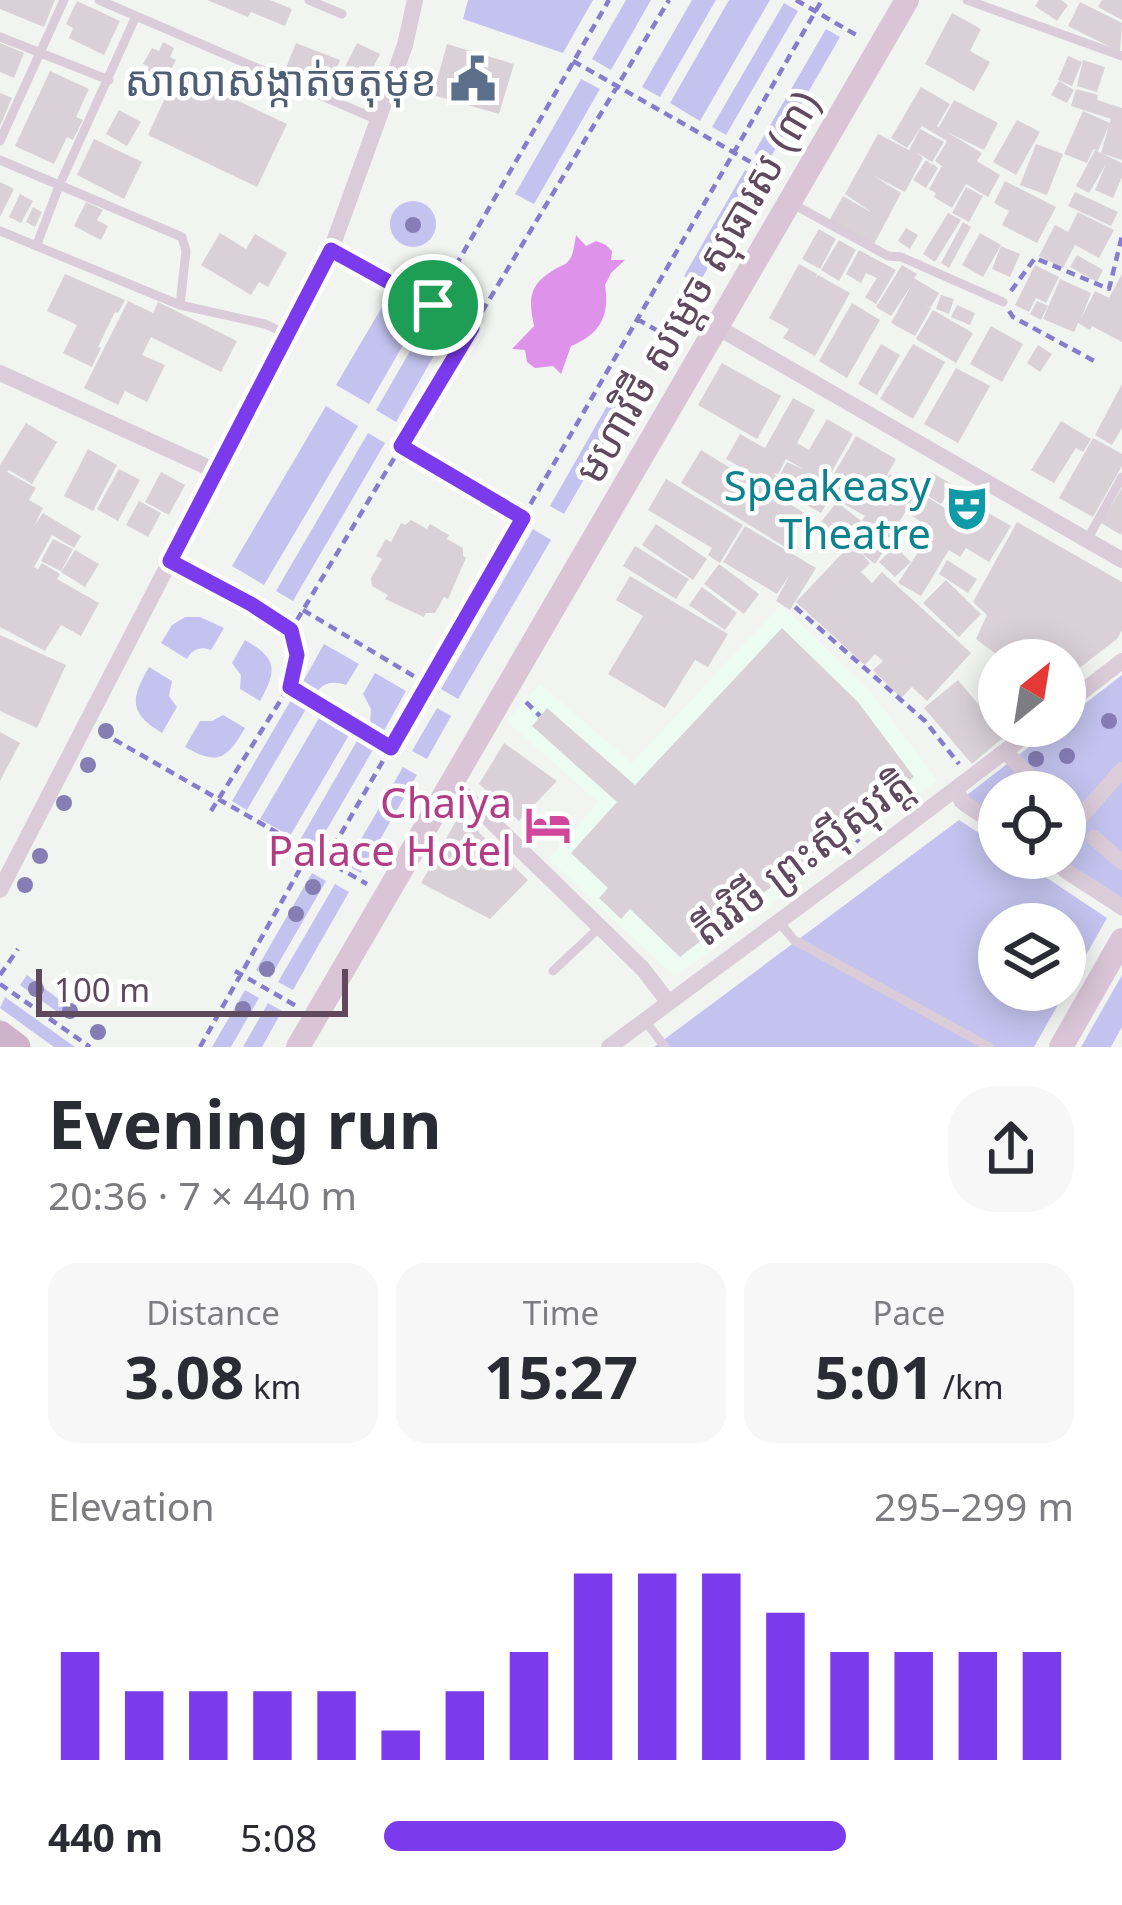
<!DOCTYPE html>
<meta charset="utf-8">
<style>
body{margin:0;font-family:"Noto Sans","Noto Sans Khmer",sans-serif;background:#f7f7f7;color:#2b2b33;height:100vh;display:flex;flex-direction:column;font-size:45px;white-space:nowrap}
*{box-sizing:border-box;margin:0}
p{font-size:39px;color:#7c7c81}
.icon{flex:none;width:66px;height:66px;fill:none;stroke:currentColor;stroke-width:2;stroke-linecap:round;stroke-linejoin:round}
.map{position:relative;height:1047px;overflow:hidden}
.sheet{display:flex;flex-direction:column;background:#fff;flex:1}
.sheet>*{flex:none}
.needle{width:78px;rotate:30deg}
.controls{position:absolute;left:978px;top:639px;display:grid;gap:24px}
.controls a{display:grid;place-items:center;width:108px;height:108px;border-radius:50%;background:#fff;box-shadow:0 6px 30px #0003;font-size:60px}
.scale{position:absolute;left:36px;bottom:30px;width:312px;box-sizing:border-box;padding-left:12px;border:6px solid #5e4a5c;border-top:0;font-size:33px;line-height:42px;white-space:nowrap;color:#5e4a5c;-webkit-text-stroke:9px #fff;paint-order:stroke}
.pin{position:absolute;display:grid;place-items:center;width:102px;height:102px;color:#fff;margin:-51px;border:6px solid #fff;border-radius:50%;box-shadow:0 3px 12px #0007}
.round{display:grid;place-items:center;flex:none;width:126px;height:126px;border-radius:48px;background:#f7f7f7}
.headline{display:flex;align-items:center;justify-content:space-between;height:204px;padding:0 48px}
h1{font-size:66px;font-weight:700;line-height:90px}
.stats{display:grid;grid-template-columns:repeat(3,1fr);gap:18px;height:204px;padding:12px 48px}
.stats div{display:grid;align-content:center;border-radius:30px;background:#f7f7f7;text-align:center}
.stats b{font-size:60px;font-weight:700}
.stats small{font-size:33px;font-weight:400}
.stats p{font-size:33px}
.chart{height:336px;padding:24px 48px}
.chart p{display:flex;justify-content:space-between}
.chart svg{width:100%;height:216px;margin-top:12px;stroke:#7c3aed;stroke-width:6}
ul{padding:0 48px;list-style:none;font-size:39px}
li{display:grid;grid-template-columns:192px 144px 1fr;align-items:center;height:90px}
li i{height:30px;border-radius:15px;background:#7c3aed}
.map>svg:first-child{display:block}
</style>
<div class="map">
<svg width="1122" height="1047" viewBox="0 0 1122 1047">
<rect width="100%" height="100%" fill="#f2f4f2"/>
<path fill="#edfcf3" d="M781,605L870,691L937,780L675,977L549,859L598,802L507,721L540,684L632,763Z"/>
<path fill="#c4c3ef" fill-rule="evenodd" d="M468,0H593L563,53L463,19Z
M626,0H651L611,70L592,59Z
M692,0H716L660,97L642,87Z
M729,0H770L700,121L670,103Z
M784,3L798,11L726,135L712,127Z
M826,29L840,37L768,162L754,153Z
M581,79L600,89L534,204L515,194Z
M745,170L760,179L698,285L684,276Z
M390 224a23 23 0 1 1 46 0a23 23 0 1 1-46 0Z
M385,302L417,321L369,404L336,385Z
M424,327L444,338L396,422L376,410Z
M611,399L625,408L564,514L550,506Z
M326,406L358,426L264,585L232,566Z
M368,433L385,443L293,601L276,591Z
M533,529L551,540L458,699L441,689Z
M185,617H200L224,628L211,650C201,646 192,649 187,659L161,643L172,625Z
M245,640C278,659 277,670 260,701L240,689L241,675L232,663Z
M324,644L359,664L346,685C333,681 324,682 316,693L301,685Z
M149,667L172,681L169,696L177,707L162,733C128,713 131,698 149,667Z
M375,673L406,691L382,734L370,726L371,709L363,694Z
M1122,675V913L1121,916L1034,858H1065V792H999V835L954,805L1056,726H1065V719Z
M291,700L306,709L247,810L232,801Z
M437,708L451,716L427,759L412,751Z
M223,715L245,728C227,759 218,766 185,747L200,721H212Z
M319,718L349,735L290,836L260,819Z
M358,739L374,748L315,850L300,840Z
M403,767L417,775L361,873L346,865Z
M959,820L999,846V858H1017L1107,918L1034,1047H654ZM999,924H1065V990H999Z
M312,873L326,881L270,978L256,970Z
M335,884L349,892L293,990L278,982Z
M27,975L69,1007L63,1016L20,985Z
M1122,975V1027L1111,1047H1081Z
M245,990L259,998L231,1047H212Z
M5,997L75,1047H54L0,1008Z
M268,1003L282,1011L262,1047H243Z"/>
<path fill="#de92ea" d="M576,235L586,246L596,241L606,245L612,251L611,260H625L611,273L605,285C610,316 600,334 571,346L561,374L553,366L535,368L527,362L525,350L512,349L534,326C528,297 529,284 557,268C565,264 568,264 572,255C573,253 576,237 576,235Z"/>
<path fill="#d9d1d6" d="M0,0H55L44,27L0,9Z
M207,0H270L292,9L285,26L251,12L248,17Z
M1039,0H1061L1068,5L1057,21L1035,6Z
M1102,0H1122V20L1098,7Z
M77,1L120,21L104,55L69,38L73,28L66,24Z
M1080,2L1122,23L1120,52L1068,26Z
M952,13L981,29L970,51L990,62L974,91L925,64Z
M163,42L174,48L170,57L176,60L168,76L162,73L158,81L145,75L149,67L143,64L152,48L159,51Z
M0,43L24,53L14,78L0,72Z
M296,43L340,60L329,87L285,70Z
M357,43L380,54L362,90L339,79Z
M447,44L514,64L499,114L433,95Z
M1068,56L1082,62L1072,86L1058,80Z
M1083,60L1105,67L1097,92L1077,86Z
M50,71L89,89L76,117L83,120L73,140L67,137L54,164L15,146Z
M177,72L287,124L257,187L148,135Z
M1059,81L1074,90L1067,103L1051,95Z
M921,87L950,104L937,126L939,127L954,100L998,123L984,150L947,132L982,153L977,161L1000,175L988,197L966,184L952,208L934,197L936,193L929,189L942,166L935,161L947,141L922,126L925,121L907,148L891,138Z
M1076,89L1098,95L1097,100L1122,108V160L1101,153L1111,119L1071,106Z
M0,93L12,98L0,126Z
M119,110L141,122L127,146L106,134Z
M1083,111L1110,123L1098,151L1093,149L1087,163L1064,154Z
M1017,120L1040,132L1016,175L993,162Z
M920,129L944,142L932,162L917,153L923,158L905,192L872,175L901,193L873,246L829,221L843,196L874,214L845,194L878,134L909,150Z
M94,139L142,162L124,199L77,175Z
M1036,144L1063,154L1047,195L1020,185Z
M1095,150L1122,163V177L1113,198L1095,190L1106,164L1089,193L1076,186Z
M926,160L931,164L930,166L933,164L938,168L926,188L913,180Z
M1005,181L1056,207L1037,243L1002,225L1009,211L994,203Z
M0,182L14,189L0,217Z
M966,187L983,196L969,222L952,213Z
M1075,192L1118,212L1111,226L1068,206Z
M20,194L33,201L21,223L9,217Z
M86,202L103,210L97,220L108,226L101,240L74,226Z
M33,207L42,212L35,227L26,222Z
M1078,212L1114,230L1099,258L1075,245L1063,268L1039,256L1055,225L1068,232Z
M948,213L961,220L935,262L923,254Z
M963,222L971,227L949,268L941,263Z
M906,228L918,235L910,249L898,241Z
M819,229L836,239L820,269L802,259Z
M220,233L246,249L255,234L287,253L268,287L259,282L251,295L201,265Z
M980,233L1001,245L983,277L962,265Z
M839,240L856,250L839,281L821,270Z
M1001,246L1020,254L1010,277L992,269Z
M859,250L896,270L876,304L865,297L877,278L866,273L861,283L846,274Z
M1077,255L1103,270L1097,282L1070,267Z
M799,264L817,274L816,279L818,275L850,293L815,356L783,338L789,329L769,318Z
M902,265L917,274L914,278L939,293L931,307L926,305L931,308L915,336L891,323L911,286L891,316L876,307Z
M1035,265L1059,277L1046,303L1036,298L1029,312L1015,305Z
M65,274L125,300L118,313L115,312L98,347L101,348L92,367L63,353L77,325L47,311Z
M1122,274V342L1092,326L1090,330L1078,323L1074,332L1043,319L1060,279L1091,293L1081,319L1095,291L1109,298Z
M941,295L954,299L949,314L936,309Z
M128,301L153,313L158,302L237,341L221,372L151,337L142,355L165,365L147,402L125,391L118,405L84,388Z
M1037,301L1048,306L1041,320L1030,314Z
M852,303L880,320L847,378L819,361Z
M957,305L975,313L970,325L951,317Z
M933,310L973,333L956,363L916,339Z
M991,326L1023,344L1002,382L970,364Z
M881,344L900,355L877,395L858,384Z
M913,344L945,362L913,419L880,399Z
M1038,345L1052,354L1040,372L1027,363Z
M722,363L781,396L757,439L698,405Z
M956,368L990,386L958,443L924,424Z
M1122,384V428L1112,445L1095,435Z
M793,398L815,410L797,443L809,450L827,419L853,434L826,482L814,476L807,490L780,475L787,462L805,470L786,459L778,474L773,473L777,476L772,485L726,459L740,434L765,448Z
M1061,421L1091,439L1083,452L1076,448L1054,483L1031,470Z
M26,423L57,442L32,484L9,470L7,472L36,488L29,500L43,508L34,526L43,513L81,536L74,548L52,535L34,567L38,569L42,563L60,574L57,579L99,603L81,636L61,625L45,651L0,627V465Z
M856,436L896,459L875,497L890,474L918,490L890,538L862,521L865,516L837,500L827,486Z
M1093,438L1122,454V466L1093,517L1059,498Z
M88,449L117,465L93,511L64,496Z
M701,450L806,514L785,547L681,483Z
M119,469L140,480L118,521L97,509Z
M161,472L185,485L169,515L145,502Z
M931,472L953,485L941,504L920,491Z
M780,477L791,484L783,497L772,490Z
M666,479L743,525L720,563L708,555L712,548L648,510Z
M813,484L832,494L821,513L803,503Z
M1122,488V532L1121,535L1101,523Z
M919,492L945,508L954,493L1011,526L989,562L966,548L960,557L949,550L921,596L898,583L933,529L907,513Z
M139,501L161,513L148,537L126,525Z
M837,502L889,543L875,564L861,553L870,563L861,572L872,583L882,572L971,653L927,701L912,687L901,698L873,670L883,661L875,654L865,665L796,602L850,545L821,522Z
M411,520L427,529L430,524L449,535L447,539L463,548V556L466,558L448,599L444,597L435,613H426L424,617L385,599L388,595L372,586L371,578L382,559L376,556L386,539L391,542L401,523L405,525Z
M1017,522L1122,582V630L1117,639L1065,679V660H1004L976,639L987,615L973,602Z
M656,524L707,559L693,580L642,545Z
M745,526L816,568L790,610L776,601L790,574L777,594L723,562Z
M53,539L73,549L61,571L41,561Z
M635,546L689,579L676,599L623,566Z
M895,546L911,562L895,577L879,562Z
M75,550L99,564L85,587L61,572Z
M947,560L977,579L968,593L939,574Z
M719,564L759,594L744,614L704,584Z
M630,576L728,634L708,667L695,660L665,708L608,674L643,616L616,600Z
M946,580L981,614L959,637L923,603Z
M702,587L737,613L725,630L689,605Z
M782,628L858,702L914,777L680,957L630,909L621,919L599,898L608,888L571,853L617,802L532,726L547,708L635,785Z
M0,635L66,665L37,728L0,711Z
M958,680L1005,736L972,764L924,708Z
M0,732L20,743L0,781Z
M504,743L557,781L519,821L479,784Z
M460,814L528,880L490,919L421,883Z"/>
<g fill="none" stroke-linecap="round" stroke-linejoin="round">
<path stroke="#887ccc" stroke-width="4.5" stroke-dasharray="9 6" stroke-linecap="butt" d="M796,0L858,36
M573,61L777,177
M346,258L471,329
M1011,291L1035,258L1109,289L1122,236
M433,305L609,0
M1009,311L1013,317L1096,362
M637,319L679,343
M523,517L822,0
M184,568L251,604L291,630L669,0
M795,607L925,721L959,764
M303,610L427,684L523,517L401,446
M289,687L391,748
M526,702L540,716
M101,732L367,884
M211,811L289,687L297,655L291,631
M846,829L859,842
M326,860L427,684
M235,971L298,1007
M0,975L18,949
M0,984L90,1047
M200,1047L309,853"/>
<path stroke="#daccd9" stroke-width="9" d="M99,0L378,120
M309,0L342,14
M967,0L1122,56
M0,37L109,80
M0,141L64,0
M0,160L182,237L186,251L180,305
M789,202L888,256L901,257L1003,302
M0,231L180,305L265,324L287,334
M37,244L59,186L136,16
M1087,540L1122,477
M779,922L794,940L989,1047
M553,971L600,927
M645,1021L665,1047"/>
<path stroke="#daccd9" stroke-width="16" d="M717,327L1122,560
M0,373L216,471
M1065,705L1122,661
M1005,751L1044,792
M452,783L643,969L669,1003
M954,790L965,804L999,826
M1076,822L1122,770
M1094,838L1122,862
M1066,871L1122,907
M0,890L331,250L405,45L415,0
M609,1047L870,854L1038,726"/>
<path stroke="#d9c5d6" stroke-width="24" d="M298,1047L907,0
M1061,1047L1122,940"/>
<path stroke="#cfb3ca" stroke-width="27" d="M0,1034L17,1047"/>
</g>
<g fill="#857db3">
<circle cx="413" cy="225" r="8"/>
<circle cx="1109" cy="721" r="8"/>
<circle cx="106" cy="731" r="8"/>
<circle cx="1067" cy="756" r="8"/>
<circle cx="1036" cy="759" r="8"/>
<circle cx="88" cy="765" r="8"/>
<circle cx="64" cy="803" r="8"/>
<circle cx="40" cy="856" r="8"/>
<circle cx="25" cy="885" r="8"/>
<circle cx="313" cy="887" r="8"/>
<circle cx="296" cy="914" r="8"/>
<circle cx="267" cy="969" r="8"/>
<circle cx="36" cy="989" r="8"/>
<circle cx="243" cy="1009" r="8"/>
<circle cx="70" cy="1011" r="8"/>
<circle cx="98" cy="1032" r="8"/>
</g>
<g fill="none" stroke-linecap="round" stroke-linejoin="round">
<g stroke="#fff" stroke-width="24">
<path id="route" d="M331,250L472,328L401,446L523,518L391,748L290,687L297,655L291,630L251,604L170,561Z"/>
</g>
<use href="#route" stroke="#7c3aed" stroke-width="15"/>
</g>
<defs>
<g id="civic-bare" transform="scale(3.6)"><path d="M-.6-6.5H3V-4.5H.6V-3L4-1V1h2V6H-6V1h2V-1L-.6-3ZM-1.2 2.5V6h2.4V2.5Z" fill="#5c6f8a" stroke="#fff" stroke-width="2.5" paint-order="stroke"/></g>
<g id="theatre-bare" transform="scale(3.6)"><path d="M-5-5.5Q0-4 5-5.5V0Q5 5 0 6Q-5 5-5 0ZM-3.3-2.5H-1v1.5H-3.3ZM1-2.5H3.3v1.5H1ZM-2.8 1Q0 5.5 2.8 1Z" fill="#0f9aa8" stroke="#fff" stroke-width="2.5" paint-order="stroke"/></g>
<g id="hotel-bare" transform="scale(3.6)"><path d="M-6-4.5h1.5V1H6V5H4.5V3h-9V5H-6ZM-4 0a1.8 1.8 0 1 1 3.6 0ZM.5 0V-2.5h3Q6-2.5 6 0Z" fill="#d1479c" stroke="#fff" stroke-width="2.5" paint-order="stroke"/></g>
</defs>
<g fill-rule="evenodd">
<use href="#civic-bare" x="473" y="79"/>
<use href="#theatre-bare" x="967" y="508"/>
<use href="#hotel-bare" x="548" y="825"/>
</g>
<g text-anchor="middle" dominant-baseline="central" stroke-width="9" stroke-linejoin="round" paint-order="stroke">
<g font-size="42" fill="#4e5e75" stroke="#fff" text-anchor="end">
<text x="437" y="79">សាលាសង្កាត់ចតុមុខ</text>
</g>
<g font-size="42" fill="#5e4a5c" stroke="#fff">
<text transform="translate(696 286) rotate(-60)">មហាវិថី សម្តេច សុធារស (៣)</text>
<text transform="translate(801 856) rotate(-37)">តីរវិថី ព្រះស៊ីសុវត្តិ</text>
</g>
<g font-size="42" fill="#0d838f" stroke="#fff" text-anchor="end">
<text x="931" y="484">Speakeasy<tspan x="931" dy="48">Theatre</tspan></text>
</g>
<g font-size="42" fill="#b23c85" stroke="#fff" text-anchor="end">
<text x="512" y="801">Chaiya<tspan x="512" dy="48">Palace Hotel</tspan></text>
</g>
</g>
</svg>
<div class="controls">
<a><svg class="needle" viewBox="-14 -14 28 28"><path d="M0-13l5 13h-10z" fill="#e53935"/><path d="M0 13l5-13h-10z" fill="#7c7c81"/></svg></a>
<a><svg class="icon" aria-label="locate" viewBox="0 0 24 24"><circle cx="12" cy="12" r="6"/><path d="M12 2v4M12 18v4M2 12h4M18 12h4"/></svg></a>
<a><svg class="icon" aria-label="layers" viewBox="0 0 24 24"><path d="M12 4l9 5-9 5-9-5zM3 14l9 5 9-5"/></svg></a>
</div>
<div class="scale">100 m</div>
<div class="pin" style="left:433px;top:305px;background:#1e9e55"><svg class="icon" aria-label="arrive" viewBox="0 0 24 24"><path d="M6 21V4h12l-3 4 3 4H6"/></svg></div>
</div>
<section class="sheet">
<div class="headline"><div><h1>Evening run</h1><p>20:36 · 7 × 440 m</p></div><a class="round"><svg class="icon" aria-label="share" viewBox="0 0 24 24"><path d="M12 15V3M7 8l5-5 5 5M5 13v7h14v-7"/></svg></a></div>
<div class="stats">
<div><p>Distance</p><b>3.08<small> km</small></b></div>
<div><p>Time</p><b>15:27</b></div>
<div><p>Pace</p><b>5:01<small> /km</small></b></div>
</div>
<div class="chart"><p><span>Elevation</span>295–299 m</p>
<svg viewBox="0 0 160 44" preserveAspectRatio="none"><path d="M5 44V22M15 44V30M25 44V30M35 44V30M45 44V30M55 44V38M65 44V30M75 44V22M85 44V6M95 44V6M105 44V6M115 44V14M125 44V22M135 44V22M145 44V22M155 44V22"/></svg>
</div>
<ul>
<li><b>440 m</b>5:08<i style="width:67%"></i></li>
</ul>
</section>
